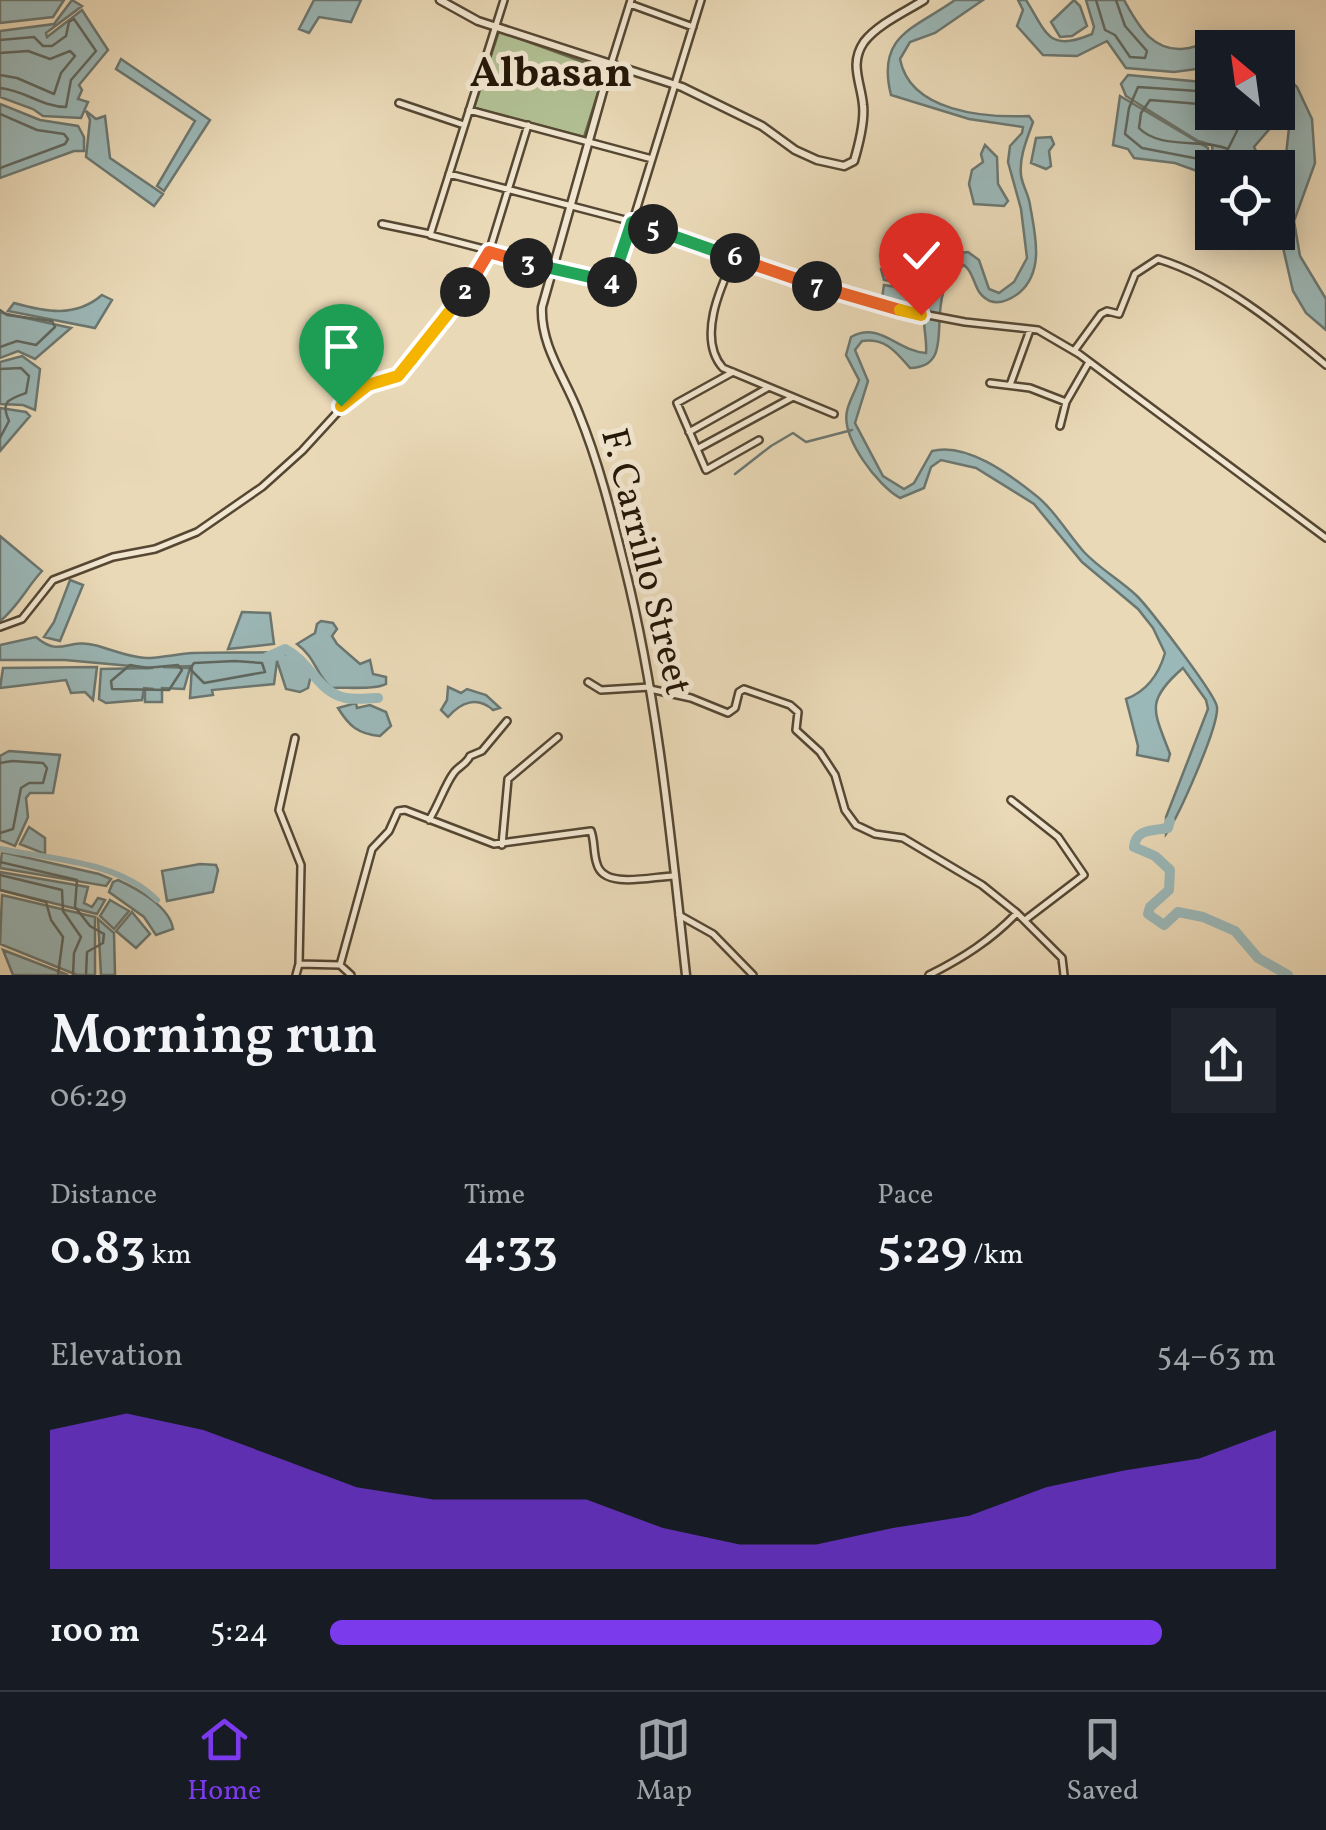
<!DOCTYPE html>
<meta charset="utf-8">
<style>
body{margin:0;font-family:Vollkorn,serif;background:#20242c;color:#f1f3f6;height:100vh;display:flex;flex-direction:column;font-size:38px;white-space:nowrap}
*{box-sizing:border-box;margin:0}
p{font-size:32px;color:#9ea1a6}
.icon{flex:none;width:55px;height:55px;fill:none;stroke:currentColor;stroke-width:2;stroke-linecap:round;stroke-linejoin:round}
.map{position:relative;height:975px;overflow:hidden}
.details{display:flex;flex-direction:column;background:#171b24;flex:1}
.details>*{flex:none}
.needle{width:65px;rotate:331deg}
.tools{position:absolute;left:1195px;top:30px;display:grid;gap:20px}
.tools a{display:grid;place-items:center;width:100px;height:100px;border-radius:0px;background:#171b24;box-shadow:0 5px 25px #0003;font-size:50px}
.pin{position:absolute;display:grid;place-items:center;width:85px;height:85px;color:#fff;margin:-102px -42px;border-radius:50% 50% 50% 0;rotate:-45deg;box-shadow:0 0 10px #0007}
.pin .icon{rotate:45deg}
.km{position:absolute;width:50px;height:50px;margin:-25px;border-radius:50%;background:#222;color:#fff;font-size:28px;line-height:50px;text-align:center}
.round{display:grid;place-items:center;flex:none;width:105px;height:105px;border-radius:0px;background:#20242c}
.overview{display:flex;align-items:center;justify-content:space-between;height:170px;padding:0 50px}
h1{font-size:55px;font-weight:600;line-height:75px}
.metrics{display:grid;grid-template-columns:repeat(3,1fr);gap:15px;height:170px;padding:10px 50px}
.metrics div{display:grid;align-content:center}
.metrics b{font-size:50px;font-weight:600}
.metrics small{font-size:28px;font-weight:400}
.metrics p{font-size:28px}
.chart{height:280px;padding:20px 50px}
.chart p{display:flex;justify-content:space-between}
.chart svg{width:100%;height:180px;margin-top:10px;fill:#7c3aed;opacity:.7}
ul{padding:0 50px;list-style:none;font-size:32px}
li{display:grid;grid-template-columns:160px 120px 1fr;align-items:center;height:75px}
li i{height:25px;border-radius:12px;background:#7c3aed}
.dock{display:flex;justify-content:space-around;align-items:center;height:140px;border-top:2px solid #363941;background:#171b24;font-size:28px;color:#9ea1a6}
.dock a{display:grid;justify-items:center;gap:5px}
.dock .selected{color:#7c3aed}
.map>svg:first-child{display:block}
</style>
<div class="map">
<svg width="1326" height="975" viewBox="0 0 1326 975">
<rect width="100%" height="100%" fill="#ead9b7"/>
<filter id="stains"><feTurbulence type="fractalNoise" baseFrequency=".002" numOctaves="4"/><feColorMatrix values="0 0 0 0 .2 0 0 0 0 .09 0 0 0 0 .02 0 0 0 .5 -.17"/></filter>
<radialGradient id="worn" r=".72"><stop offset=".6" stop-color="#630" stop-opacity="0"/><stop offset="1" stop-color="#630" stop-opacity=".3"/></radialGradient>
<path fill="#b1c093" stroke="#6a6b4d" stroke-width="2.5" d="M499,31L605,70L584,137L474,108Z"/>
<path fill="#9bb8b8" stroke="#6b7771" stroke-width="2.5" d="M0,0H64L53,17L0,23Z
M72,0L82,6L46,33L47,37L82,10L108,50L79,85L82,90L78,99L88,102L81,118L43,116L33,109L0,97V31L54,24Z
M314,0H361L351,22L319,17L309,33L299,29Z
M955,0H983L935,33L910,42L900,59C910,112 985,118 1029,116L1033,122C1027,139 1019,157 1021,175C1022,185 1029,195 1030,205C1035,234 1045,271 1019,293C1011,299 1001,305 990,301C972,293 977,275 964,265C916,294 964,367 910,368C896,352 886,338 862,341L855,350L868,381L855,423L883,476L904,489L914,483L932,451C966,442 1009,474 1034,494C1053,508 1068,534 1084,552C1100,569 1120,580 1137,596C1149,608 1216,695 1217,707C1219,726 1179,816 1166,834V817L1208,709L1206,700L1183,668C1144,702 1154,711 1170,754L1168,761L1137,755L1138,746L1126,699C1147,691 1159,674 1165,653L1153,628L1138,609L1082,562L1034,504L976,468L941,460L931,467L924,488L900,498C878,486 841,438 847,411C849,401 856,390 859,380L846,355L851,337C880,321 897,351 926,353C928,333 916,311 934,297L937,272L960,253L968,252L979,260L989,289L999,293L1014,282L1027,258L1021,209L1008,162L1010,146L1022,133L1023,127L969,119L891,95C876,35 914,29 955,0Z
M1018,0H1026C1047,33 1048,53 1092,34L1094,27L1086,0H1124C1138,25 1153,55 1189,48C1204,44 1211,43 1228,47L1212,48V67L1174,72L1126,68L1107,41L1077,56L1043,55L1017,26L1023,10Z
M1074,0L1080,6L1087,26L1072,36L1060,37L1051,22Z
M121,59L210,120L164,191L157,186L195,121L116,69Z
M1278,69L1297,87L1312,119L1315,163L1294,221L1300,256L1326,299V330L1306,313L1293,291L1278,226L1289,128L1286,104L1278,91Z
M1128,75L1212,83V112L1249,113L1273,125L1254,147L1264,166L1214,167L1212,145L1198,141L1126,96L1121,84Z
M1120,96L1208,148L1209,164L1205,174L1175,163L1134,158L1128,149L1113,145Z
M0,104L40,120L78,126L84,137V151H74L0,178Z
M86,111L96,119L105,116L110,158L163,194L154,206L86,157L90,120Z
M1051,137L1054,144L1049,151L1051,166L1046,169L1031,163L1036,138Z
M985,145L997,157L998,184L1008,201L1004,206L974,204L969,184L972,170L983,162L981,154Z
M909,228L947,244L952,251L933,265L913,257H890L886,244Z
M904,262L930,269L923,287L884,280L881,269L891,263Z
M884,285L920,291L915,306C902,305 894,300 882,298Z
M102,295L112,300L95,328L8,311L14,303C46,312 75,318 102,295Z
M0,312L3,313L71,328L35,359L18,351L0,358Z
M22,356L40,369L35,410L23,405L0,404V362Z
M0,408L26,412L30,416L0,451Z
M0,536L42,571C27,587 17,608 0,621Z
M70,580L83,585L60,641L44,637L54,622Z
M242,612L270,613L274,644L228,649Z
M321,621L333,623L337,629L332,636L337,644L360,664L370,660L373,674L386,677V684C376,690 344,687 331,688C315,673 316,658 297,644L315,633L317,624Z
M36,637C60,658 68,638 94,645C111,649 127,657 146,658C161,658 177,654 193,653C221,652 250,653 279,652L292,656L312,671L308,688L300,692L286,689L277,661L274,684L212,690L213,695L190,698L192,666L163,667L190,668L184,689L162,688V702H145V689H154L144,688L142,700L106,703L99,699L101,669L153,668L65,660H0V645Z
M97,667L93,700L85,692L71,693L66,680L0,688L3,668Z
M448,687L461,693L467,689L486,695L500,708L493,710C477,696 461,702 448,717L441,710L447,700Z
M356,703L357,708L370,705L386,712L391,726L380,736C358,734 349,726 338,708Z
M9,751L60,755L53,793H30L26,798L28,817L15,846L0,840V756Z
M29,827L45,838V854L20,844Z
M2,852L99,874L111,879L106,886L0,868Z
M200,864L216,865L218,870L213,892L167,901L162,871Z
M0,872L88,887L84,903L92,907L98,898L105,900L97,914L0,890Z
M118,880C138,889 170,907 173,929L156,935L144,917L109,892L113,882Z
M2,895L95,917V975H77L0,944Z
M110,900L129,911L114,929L100,916Z
M132,912L150,934L136,948L116,931Z
M98,919L114,933L115,975H101Z
M3,950L68,975H13Z"/>
<g fill="none" stroke-linecap="round" stroke-linejoin="round">
<path stroke="#5f6760" stroke-width="2.5" d="M1096,0L1105,30L1115,35L1130,57L1145,58L1147,51L1125,26L1116,0
M0,40L34,37L43,46H52L66,36L69,22L74,19L96,51L71,80L66,107C42,107 24,90 0,88
M0,53L28,51L50,59L70,51L75,56L61,73L54,94L17,78L0,75
M1212,92L1138,87L1129,108L1125,134L1142,148L1199,159L1213,156L1222,168
M1212,105L1150,100L1141,113L1139,128C1160,150 1202,138 1228,149L1237,131L1233,112
M0,114L37,130L64,134L68,139L65,144L0,168
M0,310L7,315L52,321L55,327L36,345L17,341L0,347
M0,369L21,368L29,376L26,393C9,399 0,401 9,421L0,438
M235,661L262,663L265,672L204,683L190,669L194,663Z
M130,665L146,668L178,665L182,670L169,690L112,689L111,681Z
M0,763L12,761L43,763L47,768L43,783H29L21,788L13,829L0,833
M0,862L77,880L75,907L90,926L104,934L103,943L87,952L86,975
M0,875L62,890L63,911L81,937L74,953L73,975
M0,890L46,902L51,920L63,937L58,975"/>
<path stroke="#6b7771" stroke-width="2.5" d="M735,474L771,446L793,433L806,442L852,430"/>
<path stroke="#9bb8b8" stroke-width="6" d="M0,849C50,859 119,861 157,900"/>
<path stroke="#9bb8b8" stroke-width="10" d="M267,657L285,649C311,662 317,692 346,698C356,700 368,698 378,698
M1170,821L1168,828C1153,831 1136,828 1134,847L1155,856L1170,870L1169,890L1150,907L1148,914L1164,925L1178,912L1203,917L1235,931L1258,958L1288,975"/>
<g stroke="#554733" stroke-width="10">
<path id="minor" d="M504,0L430,235L611,282L615,279L701,0
M630,4L693,27
M611,64L631,0
M399,103L464,125
M469,110L652,159
M449,174L633,222L886,307L965,322L1038,330L1079,354L1326,538
M382,224L430,234
M734,258C720,288 697,339 723,368L834,414
M1074,351L1101,314L1107,311L1119,314L1135,274L1158,259C1220,278 1277,324 1326,365
M733,372L677,403L706,470L759,440
M990,383L1030,388L1066,402L1060,426
M1010,385L1030,330
M1066,402L1089,362
M689,432L769,387
M697,449L793,397
M0,627L22,619L53,580L113,557L155,549L197,532L262,487L302,451L357,391L398,376L479,274L489,252L528,125
M588,682L601,690L650,687
M650,689L691,698L728,713L735,708L739,692L744,689L790,705L798,712L796,730L820,752L835,775L845,810L856,825L875,834L903,838L982,885L1017,913L1062,958L1064,975
M295,738L279,810L301,865L299,964
M1011,800L1058,837L1084,875L1025,920
M429,820C438,806 445,785 453,774C458,766 466,765 470,756L482,751L507,721
M502,845L508,779L558,737
M679,915L713,934L753,975
M340,965L372,849L389,831L398,811L405,810L494,844L591,831C595,842 593,853 597,864C604,890 653,876 674,876
M296,975L299,964L340,965L351,975
M929,975C963,958 991,940 1017,913"/>
</g>
<g stroke="#554733" stroke-width="11">
<path id="tertiary" d="M440,0L478,21L682,87L762,126L795,150L817,160L844,166L854,161C859,144 865,122 863,105C861,82 849,64 864,42C878,24 905,12 924,0
M610,66L542,307C540,346 566,379 579,414C599,463 612,516 625,568C658,700 671,839 686,975"/>
</g>
<use href="#minor" stroke="#f1e6d0" stroke-width="5"/>
<use href="#tertiary" stroke="#f1e6d0" stroke-width="6"/>
</g>
<g fill="none" stroke-linecap="round" stroke-linejoin="round">
<g stroke="#fff" stroke-width="20">
<path id="split-1" d="M341,406L368,385L398,376L411,360"/>
</g>
<g stroke="#fff" stroke-width="20">
<path id="split-2" d="M411,360L465,292"/>
</g>
<g stroke="#fff" stroke-width="20">
<path id="split-3" d="M465,292L489,252L528,263"/>
</g>
<g stroke="#fff" stroke-width="20">
<path id="split-4" d="M528,263L612,282"/>
</g>
<g stroke="#fff" stroke-width="20">
<path id="split-5" d="M612,282L632,222L653,229"/>
</g>
<g stroke="#fff" stroke-width="20">
<path id="split-6" d="M653,229L735,258"/>
</g>
<g stroke="#fff" stroke-width="20">
<path id="split-7" d="M735,258L817,286"/>
</g>
<g stroke="#fff" stroke-width="20">
<path id="split-8" d="M817,286L900,310"/>
</g>
<g stroke="#fff" stroke-width="20">
<path id="split-9" d="M900,310L921,315"/>
</g>
<use href="#split-1" stroke="#f5b400" stroke-width="12"/>
<use href="#split-2" stroke="#f5b400" stroke-width="12"/>
<use href="#split-3" stroke="#f0652b" stroke-width="12"/>
<use href="#split-4" stroke="#22a559" stroke-width="12"/>
<use href="#split-5" stroke="#22a559" stroke-width="12"/>
<use href="#split-6" stroke="#22a559" stroke-width="12"/>
<use href="#split-7" stroke="#f0652b" stroke-width="12"/>
<use href="#split-8" stroke="#f0652b" stroke-width="12"/>
<use href="#split-9" stroke="#f5b400" stroke-width="12"/>
</g>
<g text-anchor="middle" dominant-baseline="central" stroke-width="10" stroke-linejoin="round" paint-order="stroke">
<g font-size="38" fill="#231607" stroke="#f1e6d0">
<text transform="translate(644 562) rotate(76)">F. Carrillo Street</text>
</g>
<g font-size="42" font-weight="bold" fill="#231607" stroke="#f1e6d0">
<text x="551" y="75">Albasan</text>
</g>
</g>
<rect width="100%" height="100%" filter="url(#stains)"/>
<rect width="100%" height="100%" fill="url(#worn)"/>
</svg>
<div class="tools">
<a><svg class="needle" viewBox="-14 -14 28 28"><path d="M0-13l5 13h-10z" fill="#e53935"/><path d="M0 13l5-13h-10z" fill="#9ea1a6"/></svg></a>
<a><svg class="icon" aria-label="locate" viewBox="0 0 24 24"><circle cx="12" cy="12" r="6"/><path d="M12 2v4M12 18v4M2 12h4M18 12h4"/></svg></a>
</div>
<div class="pin" style="left:341px;top:406px;background:#1e9e55"><svg class="icon" aria-label="arrive" viewBox="0 0 24 24"><path d="M6 21V4h12l-3 4 3 4H6"/></svg></div>
<div class="pin" style="left:921px;top:315px;background:#d93025"><svg class="icon" aria-label="check" viewBox="0 0 24 24"><path d="M5 12l5 5 9-10"/></svg></div>
<b class="km" style="left:465px;top:292px">2</b>
<b class="km" style="left:528px;top:263px">3</b>
<b class="km" style="left:612px;top:282px">4</b>
<b class="km" style="left:653px;top:229px">5</b>
<b class="km" style="left:735px;top:258px">6</b>
<b class="km" style="left:817px;top:286px">7</b>
</div>
<section class="details">
<div class="overview"><div><h1>Morning run</h1><p>06:29</p></div><a class="round"><svg class="icon" aria-label="share" viewBox="0 0 24 24"><path d="M12 15V3M7 8l5-5 5 5M5 13v7h14v-7"/></svg></a></div>
<div class="metrics">
<div><p>Distance</p><b>0.83<small> km</small></b></div>
<div><p>Time</p><b>4:33</b></div>
<div><p>Pace</p><b>5:29<small> /km</small></b></div>
</div>
<div class="chart"><p><span>Elevation</span>54–63 m</p>
<svg viewBox="0 0 160 44" preserveAspectRatio="none"><path d="M0 44V10L10 6L20 10L30 17L40 24L50 27L60 27L70 27L80 34L90 38L100 38L110 34L120 31L130 24L140 20L150 17L160 10V44z"/></svg>
</div>
<ul>
<li><b>100 m</b>5:24<i style="width:88%"></i></li>
</ul>
</section>
<nav class="dock">
<a class="selected"><svg class="icon" aria-label="home" viewBox="0 0 24 24"><path d="M3 11l9-7 9 7M6 9v11h12V9"/></svg>Home</a>
<a><svg class="icon" aria-label="map" viewBox="0 0 24 24"><path d="M3 6l6-2 6 2 6-2v14l-6 2-6-2-6 2zM9 4v14M15 6v14"/></svg>Map</a>
<a><svg class="icon" aria-label="saved" viewBox="0 0 24 24"><path d="M7 4h10v16l-5-4-5 4z"/></svg>Saved</a>
</nav>
